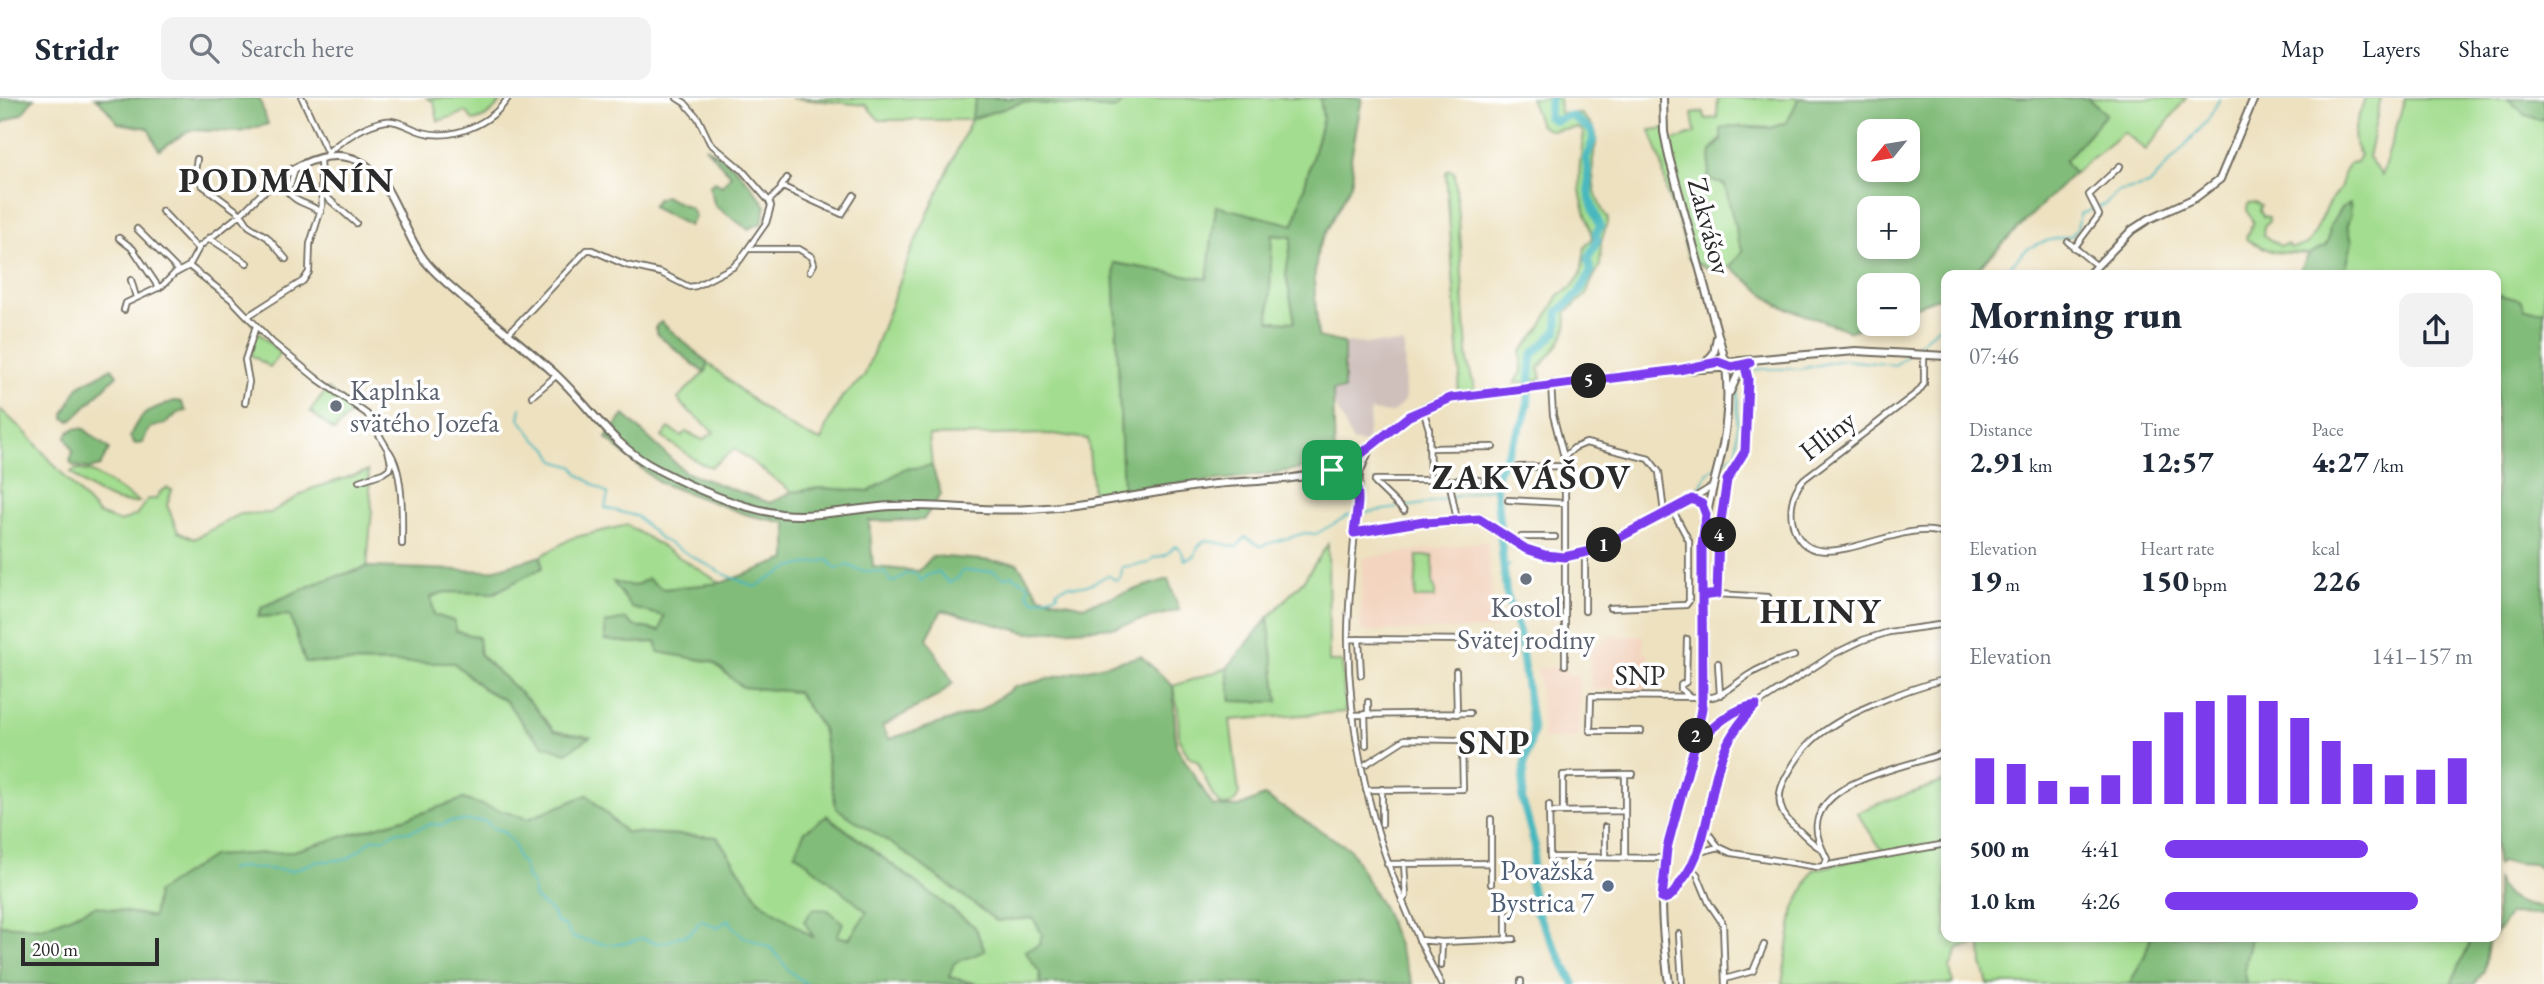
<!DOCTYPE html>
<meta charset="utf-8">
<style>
body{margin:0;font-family:"EB Garamond",serif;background:#f2f2f3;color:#1f2937;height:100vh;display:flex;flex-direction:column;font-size:26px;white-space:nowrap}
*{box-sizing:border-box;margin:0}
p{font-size:23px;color:#747a83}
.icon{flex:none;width:38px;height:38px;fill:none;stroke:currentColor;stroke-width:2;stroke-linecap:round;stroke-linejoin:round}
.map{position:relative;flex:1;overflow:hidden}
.details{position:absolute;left:1941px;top:172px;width:560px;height:672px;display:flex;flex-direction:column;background:#fff;border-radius:14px;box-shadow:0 4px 10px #0003}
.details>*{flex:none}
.needle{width:46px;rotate:240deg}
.controls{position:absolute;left:1857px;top:21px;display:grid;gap:14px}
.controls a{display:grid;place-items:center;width:63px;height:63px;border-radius:14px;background:#fff;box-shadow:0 4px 10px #0003;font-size:35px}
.scale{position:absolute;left:21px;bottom:18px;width:138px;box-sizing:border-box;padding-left:7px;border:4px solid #2b2b2b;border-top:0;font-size:19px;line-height:24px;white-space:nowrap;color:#2b2b2b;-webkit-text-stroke:5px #fff;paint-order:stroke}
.pin{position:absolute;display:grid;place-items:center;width:60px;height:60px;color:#fff;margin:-30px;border-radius:14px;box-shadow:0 4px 10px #0006}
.km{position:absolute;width:35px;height:35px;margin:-18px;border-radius:50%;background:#222;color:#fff;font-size:19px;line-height:35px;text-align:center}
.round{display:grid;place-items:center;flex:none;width:74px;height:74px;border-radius:14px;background:#f2f2f3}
.head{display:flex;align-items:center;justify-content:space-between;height:119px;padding:0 28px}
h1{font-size:38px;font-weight:800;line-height:52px}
.figures{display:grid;grid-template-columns:repeat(3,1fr);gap:10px;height:119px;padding:7px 28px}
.figures div{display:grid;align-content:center}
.figures b{font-size:30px;font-weight:800}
.figures small{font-size:19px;font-weight:400}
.figures p{font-size:19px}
.chart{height:196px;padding:14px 28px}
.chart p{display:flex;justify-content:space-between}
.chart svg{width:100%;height:126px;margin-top:7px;stroke:#7c3aed;stroke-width:6}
ul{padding:0 28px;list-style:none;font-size:23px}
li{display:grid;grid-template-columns:112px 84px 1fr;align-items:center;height:52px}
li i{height:18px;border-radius:9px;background:#7c3aed}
header{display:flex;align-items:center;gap:42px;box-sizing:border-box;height:98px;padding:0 35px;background:#fff;border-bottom:2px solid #e0e1e3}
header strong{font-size:33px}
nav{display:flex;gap:38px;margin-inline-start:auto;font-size:24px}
.search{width:490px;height:63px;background:#f2f2f3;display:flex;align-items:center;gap:18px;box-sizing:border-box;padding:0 24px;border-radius:14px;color:#747a83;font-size:26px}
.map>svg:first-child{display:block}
</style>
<header>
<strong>Stridr</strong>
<div class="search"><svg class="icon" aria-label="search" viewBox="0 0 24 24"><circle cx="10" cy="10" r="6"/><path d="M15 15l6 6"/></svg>Search here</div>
<nav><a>Map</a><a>Layers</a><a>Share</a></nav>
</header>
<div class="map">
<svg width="2544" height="886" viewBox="0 0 2544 886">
<rect width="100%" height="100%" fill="#fff"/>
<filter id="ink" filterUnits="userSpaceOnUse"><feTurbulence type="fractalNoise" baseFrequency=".0143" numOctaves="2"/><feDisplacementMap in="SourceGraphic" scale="14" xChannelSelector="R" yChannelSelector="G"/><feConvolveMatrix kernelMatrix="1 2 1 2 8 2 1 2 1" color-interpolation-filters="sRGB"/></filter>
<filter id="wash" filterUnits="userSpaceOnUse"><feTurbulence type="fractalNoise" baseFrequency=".00686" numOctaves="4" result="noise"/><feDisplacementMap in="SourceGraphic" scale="28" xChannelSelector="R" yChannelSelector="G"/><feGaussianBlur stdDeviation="1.57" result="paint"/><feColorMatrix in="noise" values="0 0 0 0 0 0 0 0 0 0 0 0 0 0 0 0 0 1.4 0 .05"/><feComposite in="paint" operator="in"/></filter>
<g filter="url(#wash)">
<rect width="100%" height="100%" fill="#ede1c0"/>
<path fill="#f3d4bf" d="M1487,443L1495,531L1360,533L1363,460Z
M1611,538H1644L1643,555H1648L1649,592L1591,591L1589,551Z
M1567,569V577H1579L1580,636L1572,641H1543L1538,570Z"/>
<path fill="#cfc0bb" d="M1344,245L1404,246L1405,302L1392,315L1371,313L1366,345L1353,344L1334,304L1333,292L1344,291Z"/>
<path fill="#a3dd8f" stroke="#67845d" stroke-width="2" d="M427,0H503C495,12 487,20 473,23L467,14L438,23L434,4Z
M791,0H976L972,21L1023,4L1116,11L1126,0H1320L1323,20L1294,127L1216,109L1208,181L1114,165L1123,391L1093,396L1088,341L1053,336L929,338L932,368L904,371L870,393L820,390L792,394L735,351L711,369L700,365L662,339L669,330L681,338L686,334L703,342L714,334L682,307L678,300L707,272V264C743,294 777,327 821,343L828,324L842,299L864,279L912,151L971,22H879L866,7Z
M1530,0H1559L1560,15L1581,16C1584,20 1590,24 1593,29C1600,40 1594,50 1593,62C1592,84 1595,103 1608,121L1601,145L1600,168L1593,180L1585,198L1566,214C1571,237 1553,253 1539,270L1541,282L1515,285L1522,274L1521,254L1540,231L1559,197L1572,189L1581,176L1585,149L1592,141C1590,126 1584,113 1581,97C1577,76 1581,56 1584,35L1579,30L1549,32L1540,27Z
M1718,0H1799L1788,24L1771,30L1730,28L1711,53L1709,80L1725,87L1738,141L1744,153L1730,168L1715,174L1688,160L1679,124L1667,97L1662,66L1650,32L1666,30L1670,44L1695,35L1692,16L1703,14L1706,21L1717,20Z
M2087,0H2186L2146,52L2124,34L2074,75L2065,63L2106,16Z
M2365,0H2381L2368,59L2382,77L2405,0H2507L2526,17L2540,22L2544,18V212H2524L2520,202L2496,196V177H2353L2346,170L2352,143L2347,126L2351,116L2341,110L2330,128L2328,143L2325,148L2309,156L2273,154L2247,142L2246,139L2253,124C2249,115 2244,115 2249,105L2256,104L2261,107L2260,113L2263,118L2269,119V123L2264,128L2263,137L2280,148L2287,146L2291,150C2296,149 2302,149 2306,146C2317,137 2320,120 2327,108C2330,101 2337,97 2340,90C2344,80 2342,76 2350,65L2356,64L2360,57C2348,37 2358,21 2365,0Z
M1450,72L1455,75L1468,266L1475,293L1457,295L1460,278L1446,74Z
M1271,137L1292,139L1286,176L1295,224L1269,223Z
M258,234L280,255L270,269L251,257L255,236Z
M328,291L354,312L334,333L310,313Z
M0,311L26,335L98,416L121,424L136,417L148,401H156L161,393L167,390L172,392L167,407L178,434L194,441L240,416L270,415L311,391L368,373L372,411L367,469L319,484L262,509L258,519L290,517L305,564L454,565L484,591L506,603L527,631L554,633C525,597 489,566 456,533L454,523L434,517L431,498L445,494L494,495L541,470V458L572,440L627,427L721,485L663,491L648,481L664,518L660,533L634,528L626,521L630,545L657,544L659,554L713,564L742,589L797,594L822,630L836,710L904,754L997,823L1033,820L1043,836L1039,847L1025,853L1040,875L1041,886H978L949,880L953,865L975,829L828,718L867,814L849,841L837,838L815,841L760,803L717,739L625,734L587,697L528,722L463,701L407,720L290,754L212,758L153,819L96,808L42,830L0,827Z
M76,371L92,374L139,404C115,408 88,392 71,374Z
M1328,446L1329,564H1342L1345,614L1230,622L1239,696C1236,705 1231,707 1222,708L1213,698L1198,664L1189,659L1179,642L1178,613L1173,588L1227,570L1231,603L1278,604L1268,520L1303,483Z
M1417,458H1433V488L1435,489V500H1415Z
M1946,682V838H2151L2145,857L2130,886H1988L1982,866L1981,845L1958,851L1950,870L1953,886H1782L1794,810L1813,772L1884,755L1857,715C1885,700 1917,696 1946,682Z
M2251,838H2473L2451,886H2246C2241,869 2249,855 2251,838Z"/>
<path fill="#82bc7a" stroke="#567452" stroke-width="2" fill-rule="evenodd" d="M0,0H34L22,16L0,26Z
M95,0H259L268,26L240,34L190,32L159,52L148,30L118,25L100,3Z
M976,0H1126L1116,11L1023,4L971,21Z
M1320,0H1362L1351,60L1353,75L1351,86L1318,150L1314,183L1318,239L1344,245V292H1333L1335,364C1265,379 1194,385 1123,391L1114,165L1207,181L1216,108L1294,127L1323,20ZM1272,137L1292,139L1286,176L1295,224L1269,223Z
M1799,0H2087L2106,16L2065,63L2074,75L1971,177H1946V197L1908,211V187H1869V226L1850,233L1778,207L1730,168L1743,153L1738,141L1725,87L1708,80L1711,53L1721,43V31L1730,28L1771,30L1787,24ZM1869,33H1908V72H1869ZM1869,110H1908V149H1869Z
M2473,0H2544V18L2540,22L2526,17L2507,0Z
M705,49C734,64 747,82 766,108L762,125L748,131L715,108L709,88L715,84L722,88L731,77Z
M664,98L690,110L695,118L689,128L652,109L657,101Z
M2350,105L2351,116L2347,126L2352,143L2346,170L2353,177H2297L2309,156L2325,148L2328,143L2330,128L2341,110Z
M2496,196L2520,202L2524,212H2544V773L2534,766L2500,764L2496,768Z
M661,224L707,264V272L703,274L656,235V228Z
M112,270L117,277C101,292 87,309 71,323L64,320V316L79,288Z
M175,303L181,304L186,313C174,315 176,318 167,324C152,333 151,322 143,345L135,346L130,339C138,315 152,310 175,303Z
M624,317L685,374L770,405L792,394L820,390L870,393L904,371L932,368L941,396L923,422L869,423L873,469L919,473L933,458L1017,465L1040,498L1083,508L1168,481L1179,512L1116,529L1028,535L942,512L927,540L953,585L938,598L882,628L889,641L979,613L1015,589L1141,558L1173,588L1176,648L1213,708L1239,709L1264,698L1350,751L1385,814L1413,886H1041L1040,875L1025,853L1039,847L1042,836L1033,820L997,823L904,754L836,710L823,631L797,594L742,589L713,564L658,554L657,544L630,545L605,542V525L626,521L634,528L660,533L664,518L632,510L613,484L634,488L648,481L663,491L721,485L787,461V425L748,417L658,384L606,340Z
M77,330L84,331L109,351L100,368L90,371L72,367L70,363L73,354L66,339L70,333Z
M541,458L542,470L494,495L445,494L431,499L434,517L454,523L456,533L478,539L480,557L533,607L554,633L590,639L566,655L544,647L527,631L506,603L484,591L454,565L305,564L290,517L258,519L262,509L319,484L367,469L489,473Z
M1268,520L1278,604L1231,603L1227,570Z
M587,697L625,734L717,739L760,803L814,840L804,823L813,811L828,812L843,825L837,838L849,841L867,814L795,755L805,733L827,718L975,829L985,853L954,865L949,879L978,886H0V827L42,830L96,808L153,819L157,794L212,758L290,754L407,720L463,701L528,721Z
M2496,780C2504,804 2522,807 2544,810V817L2510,816L2496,835Z
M2151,838H2251C2249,855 2241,869 2246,886H2130L2145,857Z
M2473,838H2493L2488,845L2484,873L2475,886H2451Z"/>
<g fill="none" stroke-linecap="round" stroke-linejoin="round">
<path stroke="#48b8be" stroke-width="2" d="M2003,177C2027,146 2033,145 2071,138L2077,131L2080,116L2104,107L2118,94L2149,87L2208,22L2220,0
M1910,254L1946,222
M1749,274L1760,271H1800L1842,262L1895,267L1907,258
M521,310L519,320L536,342L547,349L555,363L574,369L578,376L608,396L605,410L636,418L661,441L724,476L755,489L791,469L828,462L836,471L847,467L859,472L885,475L890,483L894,484L907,475L916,476L921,483L927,477L938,474L949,485L958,480L962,473H993L1004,480L1011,477L1029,487L1027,495L1035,503L1058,496L1056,493L1069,487C1082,492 1096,484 1108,477L1117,483L1121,478L1122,469L1149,465L1153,460L1166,457L1175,448L1181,452L1185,462L1195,458L1198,449L1205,442L1237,449L1245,439L1260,448L1305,435L1316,436L1349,417L1397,410
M1721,366L1737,353L1738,286L1745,277
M1403,409C1435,406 1464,394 1496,390
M1531,449C1541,449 1546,452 1555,454C1569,457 1583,452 1596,448L1699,391L1708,374L1716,369
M1504,472L1510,467
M229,772L242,769L291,773L315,764L348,761L373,741L386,740L397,733L409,734L430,726L442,727L450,723H485L493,730L503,733L514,746L518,761L524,767L527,781L532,785L535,800L553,815L556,824L565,828L572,839C600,846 614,851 642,840C658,847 664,847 678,838C689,840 695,830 701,822L717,830L729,821L732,828L742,838L771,850L790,874L807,886"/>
<path stroke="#48b8be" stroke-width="8" d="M1551,0L1548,19L1556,23L1566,18H1572L1592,33L1593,42L1586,60L1587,67L1590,101L1600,129L1596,135L1597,143L1588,161L1591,173L1588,179L1578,196L1558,214L1557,233L1532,257L1528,305L1523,324L1495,380L1506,494L1519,534L1533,634L1524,668L1522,701L1535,748L1530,785L1536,813L1574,886"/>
</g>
</g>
<g filter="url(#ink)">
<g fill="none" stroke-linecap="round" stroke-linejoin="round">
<g stroke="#6f6b5f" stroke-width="8">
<path id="street" d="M302,0L328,56
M328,54C343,41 366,26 386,23C397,21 411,31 422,34C452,43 491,26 508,0
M197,61L195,73L202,87L241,116L249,128L267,139L286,161
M278,82L286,92L291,85L295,70
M781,89L787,80
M286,92C298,107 307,104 321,114
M323,96L356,125
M769,103L783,89L842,116L854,97
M162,113L198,151
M137,131L179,173
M119,140L133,151L159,190
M209,140L247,165
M2068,144L2097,168
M2074,150L2099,117L2089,97L2120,68
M750,151H799L812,159L814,166L810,173
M189,168L231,201L272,244L316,280L367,316L388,352L391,365L389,371L383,375L359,383
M131,182L136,199
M124,212L126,205L162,188L174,176L189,168L200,148L241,116L264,93
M248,218L303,183L309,174L310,146L322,108L320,60
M508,236L587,152H592L626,167L661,175L689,189L696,188L733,169L740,162L766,125L771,108L769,103L742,72L710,45L698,20L685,5L677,0
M1924,257V286L1918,294L1804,381C1794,392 1790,407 1792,422C1805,494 1901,414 1946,437
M532,298L557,277
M245,305L249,284L245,262L256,228
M1423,311L1429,331L1430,382
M1429,350L1493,349
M389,353C404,374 402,420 402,446
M1564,359L1574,350L1586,345L1649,361L1659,374L1664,415
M1565,368V567
M1519,369L1565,368L1564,359L1553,317L1551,287
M1449,382L1457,422L1479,421L1485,424L1534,454L1554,459L1575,458L1596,452L1692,401L1713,388
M1358,393C1355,442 1348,492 1348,541C1349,666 1384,776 1441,886
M1692,401L1702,406L1706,417
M1508,402L1563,405
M1404,413L1375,385V382H1479
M1355,435L1424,423L1426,425L1457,422
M1517,445L1521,439H1555
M1585,456V513
M1717,496L1768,499
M1702,498L1717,496L1719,436L1727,382L1745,353L1748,281L1745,268
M1610,510L1686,507L1689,503V443L1672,411
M1348,541L1479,542
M1359,541L1361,577
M1687,541L1686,584L1681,587V591L1689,598
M1718,565L1720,597
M1456,573L1457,616
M1368,604V616
M1365,616L1366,647
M1352,617L1470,615
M1641,633H1590L1591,598L1713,599C1727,595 1735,586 1747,578C1762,568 1776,563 1794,558
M1696,645C1712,630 1732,610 1755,607
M1366,666L1405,641L1462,642
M1625,677V759
M1382,691V726
M1366,692L1463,691L1462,646
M1549,707L1550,759L1665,760
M1549,714L1624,713
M1563,714V677L1633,676
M1605,729V759
M1705,731L1718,748
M1822,751C1810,745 1803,735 1793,727C1777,713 1776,697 1786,679C1793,667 1800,654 1811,644C1839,616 1907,591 1946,581
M1699,754L1721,660L1737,629L1756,607L1834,556L1863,542L1889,534L1946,526
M1387,766L1490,765
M1825,766L1827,761C1822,750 1815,738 1817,725C1824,679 1911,669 1946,654
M1691,771L1697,776L1709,805L1723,826L1725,886
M1491,786V721
M1663,801C1680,796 1692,770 1699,754L1719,749L1732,755L1818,769L1946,746
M1402,803L1406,798L1404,765
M1679,836L1682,886
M1419,842L1442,844L1514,841
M1506,842V813
M1441,868L1442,844
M1725,881L1753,873L1764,847
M1521,886V883"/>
</g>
<g stroke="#6f6b5f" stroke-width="10">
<path id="secondary" d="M1663,0L1664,34L1669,59L1726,266C1729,299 1728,329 1720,361C1714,385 1707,409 1704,434C1696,492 1709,551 1702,609C1696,657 1676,702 1667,748C1658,794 1663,840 1669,886
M264,93C288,72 323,48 357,62C393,77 402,136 426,164C437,178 453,190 466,202C495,225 524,248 552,273C589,306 610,347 657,371C695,391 739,410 781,416C817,420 855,410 891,408C938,406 984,414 1030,411C1092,408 1153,393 1215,386C1253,382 1296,384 1332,371C1359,362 1378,341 1400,324C1419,310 1441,302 1463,298L1679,272L1720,270L1731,264L1794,258L1856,253L1946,258
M2088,177L2132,132L2149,121L2195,100L2220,81L2254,0
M1704,266L1714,255L1717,239
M1691,269L1718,264L1732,269L1748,265
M1730,294L1739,274L1748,266
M1352,362L1356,387
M1333,372L1346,376L1354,382
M1358,393L1359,375L1369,351"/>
</g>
<use href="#street" stroke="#fff" stroke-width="4.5"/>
<use href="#secondary" stroke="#fff" stroke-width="6"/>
</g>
</g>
<g fill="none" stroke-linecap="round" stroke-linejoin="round" filter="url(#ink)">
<g stroke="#fff" stroke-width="14">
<path id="route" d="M1332,372C1368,377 1357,408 1354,435L1424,423L1426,425L1479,421L1526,451L1545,457L1564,459L1596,452L1692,401L1702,406L1706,417L1702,447V610L1695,646L1667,750L1662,801C1672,800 1676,792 1681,784C1709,748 1707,703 1721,661C1728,640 1740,623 1756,607C1732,610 1712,630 1695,646L1703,599L1702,498L1717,496L1719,436L1727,382L1745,353L1748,281L1745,268L1750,265L1732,269L1718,264L1679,272L1451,300L1409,318L1356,360L1332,372"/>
</g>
<use href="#route" stroke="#7c3aed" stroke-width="9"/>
</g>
<g fill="#6b7280" stroke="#fff" stroke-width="2.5">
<circle cx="336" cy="308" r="7"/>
<circle cx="1526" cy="481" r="7"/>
</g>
<circle fill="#5c6f8a" stroke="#fff" stroke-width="2.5" cx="1608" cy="788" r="7"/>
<g text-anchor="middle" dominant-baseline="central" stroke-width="7" stroke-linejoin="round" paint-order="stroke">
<g font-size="28" fill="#2b2b2b" stroke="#fff">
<text transform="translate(1710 128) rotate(75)">Zakvášov</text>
<text transform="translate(1827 337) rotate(-38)">Hliny</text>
<text x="1640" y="577">SNP</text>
</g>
<g font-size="28" fill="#5b616d" stroke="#fff" text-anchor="start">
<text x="350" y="292">Kaplnka<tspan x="350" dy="32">svätého Jozefa</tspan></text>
<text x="1526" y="509" text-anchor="middle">Kostol<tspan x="1526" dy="32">Svätej rodiny</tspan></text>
</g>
<g font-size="28" fill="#4e5e75" stroke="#fff" text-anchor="end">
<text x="1594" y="772">Považská<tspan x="1594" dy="32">Bystrica 7</tspan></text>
</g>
<g font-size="35" font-weight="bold" letter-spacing="2" fill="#2b2b2b" stroke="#fff">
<text x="287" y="81">PODMANÍN</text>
<text x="1532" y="378">ZAKVÁŠOV</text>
<text x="1821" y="512">HLINY</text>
<text x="1495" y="643">SNP</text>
</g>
</g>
</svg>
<div class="controls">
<a><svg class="needle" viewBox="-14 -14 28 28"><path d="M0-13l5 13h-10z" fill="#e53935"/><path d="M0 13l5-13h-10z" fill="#747a83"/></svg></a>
<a>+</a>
<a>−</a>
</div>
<div class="scale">200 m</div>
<div class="pin" style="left:1332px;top:372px;background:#1e9e55"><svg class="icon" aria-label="arrive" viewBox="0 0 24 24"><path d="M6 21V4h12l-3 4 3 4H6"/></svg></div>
<b class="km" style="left:1604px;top:447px">1</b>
<b class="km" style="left:1696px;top:638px">2</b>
<b class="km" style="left:1719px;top:437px">4</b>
<b class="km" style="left:1589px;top:283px">5</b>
<section class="details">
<div class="head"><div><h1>Morning run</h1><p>07:46</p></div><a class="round"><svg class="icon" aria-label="share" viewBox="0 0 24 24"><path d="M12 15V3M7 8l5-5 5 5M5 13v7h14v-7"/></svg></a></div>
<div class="figures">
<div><p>Distance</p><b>2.91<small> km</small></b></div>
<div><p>Time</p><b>12:57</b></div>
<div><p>Pace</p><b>4:27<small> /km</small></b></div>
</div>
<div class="figures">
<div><p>Elevation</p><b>19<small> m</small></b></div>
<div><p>Heart rate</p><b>150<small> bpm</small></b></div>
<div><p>kcal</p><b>226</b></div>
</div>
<div class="chart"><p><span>Elevation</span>141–157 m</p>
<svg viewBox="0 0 160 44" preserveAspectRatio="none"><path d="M5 44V28M15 44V30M25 44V36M35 44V38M45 44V34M55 44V22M65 44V12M75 44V8M85 44V6M95 44V8M105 44V14M115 44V22M125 44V30M135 44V34M145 44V32M155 44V28"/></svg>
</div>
<ul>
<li><b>500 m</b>4:41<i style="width:66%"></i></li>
<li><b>1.0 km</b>4:26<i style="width:82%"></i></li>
</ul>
</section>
</div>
